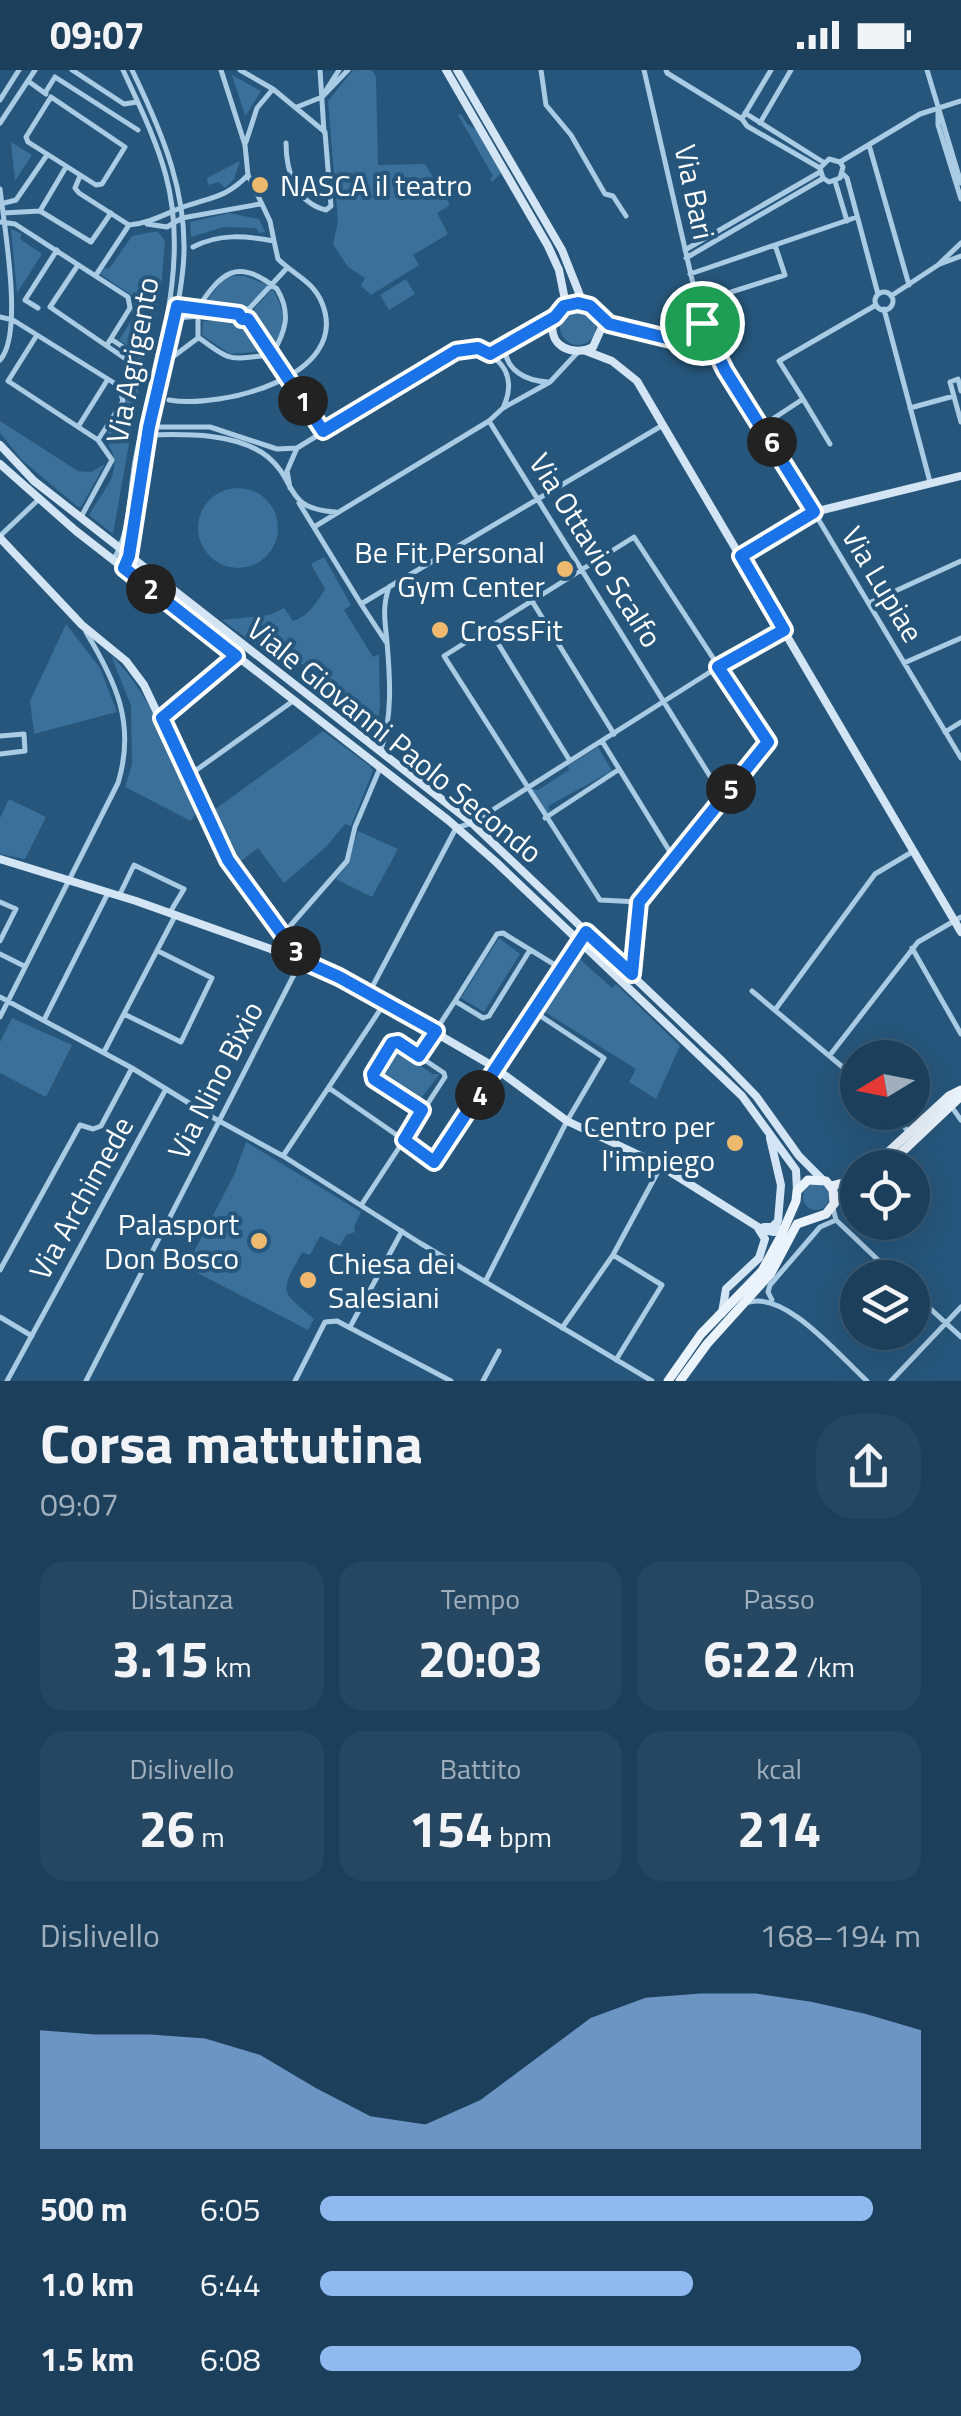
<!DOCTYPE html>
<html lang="it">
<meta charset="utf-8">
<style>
body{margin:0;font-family:"Titillium Web",sans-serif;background:#254762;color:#f1f3f6;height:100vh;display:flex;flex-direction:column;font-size:38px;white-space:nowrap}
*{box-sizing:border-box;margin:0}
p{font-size:32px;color:#a0afbb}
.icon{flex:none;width:55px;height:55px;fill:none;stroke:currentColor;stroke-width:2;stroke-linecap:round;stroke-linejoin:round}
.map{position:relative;height:1311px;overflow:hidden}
.drawer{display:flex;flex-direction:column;background:#1c405c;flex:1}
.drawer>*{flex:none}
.needle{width:65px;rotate:260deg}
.controls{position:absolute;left:840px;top:970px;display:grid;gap:20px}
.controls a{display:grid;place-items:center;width:90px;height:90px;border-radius:50%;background:#1c405c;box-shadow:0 10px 40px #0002,0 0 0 2px #3a5972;font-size:50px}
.pin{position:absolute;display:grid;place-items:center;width:85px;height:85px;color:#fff;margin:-42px;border:5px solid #fff;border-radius:50%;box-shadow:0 2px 10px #0007}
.km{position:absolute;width:50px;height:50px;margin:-25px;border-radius:50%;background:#222;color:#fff;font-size:28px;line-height:50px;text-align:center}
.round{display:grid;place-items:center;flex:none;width:105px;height:105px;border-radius:40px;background:#254762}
.head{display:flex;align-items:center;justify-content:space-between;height:170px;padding:0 40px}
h1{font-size:55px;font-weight:700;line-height:75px}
.metrics{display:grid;grid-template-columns:repeat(3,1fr);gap:15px;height:170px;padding:10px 40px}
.metrics div{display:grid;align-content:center;border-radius:25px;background:#254762;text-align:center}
.metrics b{font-size:50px;font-weight:700}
.metrics small{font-size:28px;font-weight:400}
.metrics p{font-size:28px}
.chart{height:280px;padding:20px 40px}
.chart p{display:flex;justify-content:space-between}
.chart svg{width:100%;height:180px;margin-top:10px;fill:#90b9f0;opacity:.7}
ul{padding:0 40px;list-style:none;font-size:32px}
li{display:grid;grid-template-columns:160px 120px 1fr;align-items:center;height:75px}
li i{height:25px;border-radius:12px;background:#90b9f0}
.status{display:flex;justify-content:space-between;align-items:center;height:70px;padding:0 50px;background:#1c405c;direction:ltr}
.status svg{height:28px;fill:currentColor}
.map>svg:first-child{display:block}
</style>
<div class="status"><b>09:07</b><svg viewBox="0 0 49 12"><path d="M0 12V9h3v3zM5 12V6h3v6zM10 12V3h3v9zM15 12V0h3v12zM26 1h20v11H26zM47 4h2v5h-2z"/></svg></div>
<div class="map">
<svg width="961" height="1311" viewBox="0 0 961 1311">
<rect width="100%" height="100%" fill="#26567b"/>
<path fill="#3a7099" d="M353,0H372L376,7L378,95L425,94L450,135L437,143L448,164L413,185L419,195L371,225L361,216L365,208L348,197L333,174L338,152L328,31Z
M232,5L261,21L246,45H245Z
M461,44L467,54L477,60L501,103L492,112L490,109L493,106L458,45Z
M11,72L32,85L15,111Z
M240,91L234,109L225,118L219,112L208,115L207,108Z
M229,143L259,149L265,162L259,163L256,158L224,157L191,167L190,152Z
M11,159L22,164L20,169L42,184L17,223Z
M152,162H158L165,171L161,219L146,287L119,270L135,245L132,243L135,236L134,227L100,204L105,198L109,199L132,166Z
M226,206H245L268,215L249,236H241L236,240L202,237Z
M406,209L415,224L389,240L380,225Z
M272,219C287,241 285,258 272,279L254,251V239Z
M560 257a18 18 0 1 1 36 0a18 18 0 1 1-36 0Z
M235,250L238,255L247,256L263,281L230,284L202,265L203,251Z
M135,311L140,312L113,464L89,445C105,417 128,398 104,369L126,333V321Z
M0,351L78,401L91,402L105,394L81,437H78L22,390L0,363Z
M198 458a40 40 0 1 1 80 0a40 40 0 1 1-80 0Z
M324,487L351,535L344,540L373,587L379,584L380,637L375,667L317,621L326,614L302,594L286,597L222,550L269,545L284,538L293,551C309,546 317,532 325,519L311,494Z
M66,554L100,598L117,642L34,664L30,631Z
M111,585C153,626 173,687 198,739L191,751L125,717L132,694L131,636Z
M323,661L370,696L373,701L351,756L345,754L327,776L284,813L258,778L235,796L210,743Z
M598,677L612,701L548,736L550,741L546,743L532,719L538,720L569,700L568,696Z
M9,729L46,747L25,789L0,784V748Z
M358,761L398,779L372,827L336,809L348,794Z
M499,868L520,884L484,942L461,928Z
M576,879L580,881L582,891L612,918L616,914L680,976L656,1029L629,1012L636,999L540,939L572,893L569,890Z
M12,948L72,975L46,1027L0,1003V972Z
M395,976L404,980L401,983L433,1004H440L421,1028V1035L383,1006L377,1007L396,982Z
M246,1072L361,1142L354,1157L355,1162L346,1165L340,1176L320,1166L310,1185L302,1182C280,1224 279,1219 314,1249L308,1260L186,1197L234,1105Z
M803 1127a13 13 0 1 1 26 0a13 13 0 1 1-26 0Z"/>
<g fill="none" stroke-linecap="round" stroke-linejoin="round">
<path stroke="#aacbe4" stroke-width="5" d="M72,0L124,34L137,32
M221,0L245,75L248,105L270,151L274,171
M240,0L273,19L325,62L331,136L326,140C296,133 286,101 286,73
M320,0L324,62
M541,0L546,35L571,65L605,124L613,126L626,146
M644,0L702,253L722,296
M666,0L667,3L742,49L747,56L820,98
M927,0L961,113
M28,11L46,24
M45,23L55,7L138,60
M323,25L339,0
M51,27L125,77L102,114L96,115L28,72L26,67Z
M0,30L19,0
M297,37L322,27L348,0
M938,40V55L961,129
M745,43L823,92
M743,47L771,0
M0,53L35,0
M760,53L791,0
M246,72L257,38L273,19
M869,75L909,215
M840,92L843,97L840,108L829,112L823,108L820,98L829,89L840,92L920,44L961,31
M66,97L40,141L91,172L111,143
M843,104L847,108L878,224
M80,106L75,118L79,123L129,155
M835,111L847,151
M0,119C4,156 24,264 0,290
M0,134L16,130L47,85
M3,143L40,141
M0,152L15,154L128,227L130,238L107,275
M147,154L167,157L182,148L260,134
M685,180L820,102
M686,188L822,109
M940,194L961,186
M78,195L50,237L139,298L141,289L111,269
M690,204L857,147
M96,205L129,155C150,153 165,144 183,137C211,127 226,128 248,105
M875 231a9 9 0 1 1 18 0a9 9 0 1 1-18 0Z
M891,226L938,195L961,173
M696,233L785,205L775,175
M178,236L239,244
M38,238L25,230L57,180
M239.5 244a5.5 5.5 0 1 1 11 0a5.5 5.5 0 1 1-11 0Z
M197,239C221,203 237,186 277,219C292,244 285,262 272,285C229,288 235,295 198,267V247
M884,239L930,412
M248,240L287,198
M0,247L13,250L119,316L123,331L98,370
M174,248L216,245
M248,249L323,361
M700,262L706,283
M37,265L8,311L98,370L112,390L81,447
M683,272L693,270L701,256
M505,277C505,301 527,311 548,312
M158,284L174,286L198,268
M491,284L546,249L555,247
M961,321L958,309L950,312L961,352
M803,329L830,374
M169,330C220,339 352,307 322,233C313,211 294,205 278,189L274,171C245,166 220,163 193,177
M910,338L954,326
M489,351L723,727
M762,356L803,329L779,291L876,235
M78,357L108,309
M149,357H210L277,379L297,378
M147,365C184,364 237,362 268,387C298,412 283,439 336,442
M290,418L287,401L297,378L456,281C493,275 521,301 503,338
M299,433L361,534
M814,442L961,688
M314,457L489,351L503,338L550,312L578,282
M0,466L38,430
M634,467L768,672L639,832L600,830L444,586Z
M113,490C132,461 129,419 136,386C154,295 191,199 166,106C156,69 139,35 123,0
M123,498C142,454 140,401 149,355C160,303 178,251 183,198C190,127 162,62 132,0
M532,531L614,664
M869,533L961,491
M488,557L570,691
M386,572L361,534L386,519
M904,593L961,568
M162,648L236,586
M945,662L961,652
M0,666L24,664L25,681L0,684
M602,671L675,790
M380,682C393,649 390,607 387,572C385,551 382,537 389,517L663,355
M188,706L293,631
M545,748L618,700
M120,824L134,795L184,819L169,844
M0,832L16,839L0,871
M283,864L347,791L355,757L380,698
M912,878L961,964
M530,880L489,946L483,948L455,931L497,864L503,863L560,898
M0,884L24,896
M632,905L639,833
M752,921L858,1010
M369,923L456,758L472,753L718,597L784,560
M0,927L132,998L210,1046L283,1086L420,1173L652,1311
M775,940L875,804L912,782
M124,944L181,972L212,908L158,881
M0,947L118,713C136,654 116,612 86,562
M44,950L108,823
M104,982L175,846
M830,985L918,872L961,847
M419,986L455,931
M329,1018L404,1070L445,1007L444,1003L398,972L393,973L373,1003L374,1009L423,1041
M951,1036L961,1050
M890,1042L910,1063
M283,1086L384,934
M362,1134L404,1070L434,1092L504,988L577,872
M836,1150L897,1208
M613,1185L662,1215L616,1290
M0,1200L80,1055L93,1059L101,1056L132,998
M485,1212L567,1051L604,988L533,941
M912,1222L961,1267
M772,1230L768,1222L770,1215L820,1157L836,1150L833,1138
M746,1233C784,1218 840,1287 867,1311
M0,1247L32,1266
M350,1257L402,1161
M562,1258L613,1185L661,1096
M7,1311L166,1019
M86,1311L301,891
M295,1311L325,1252L337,1251L451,1311
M483,1311L499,1281
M891,1311L961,1237"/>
<path stroke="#d3e5f4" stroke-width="8" d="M446,0L548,176L559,200L565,230C562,238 555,244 553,252C548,277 574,287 593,277L602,257L597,242L583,233L564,236
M457,0L562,180L583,233
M601,250L695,277L725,300L814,442
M586,281L612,291L637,311L961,862
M0,375L34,411L472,753L723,992L756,1026L799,1086L822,1109
M0,394L76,461L448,750L496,792L742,1026L796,1100L797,1121
M0,468L82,555L126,591L144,615L227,790L301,890
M741,486L814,442L961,406
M0,789L136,831L310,893L339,907L491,995L567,1051L656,1093L763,1160L774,1162L785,1157
M764,1157H772L778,1151L781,1115L770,1068
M722,1243L726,1219L759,1188L765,1169L758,1158"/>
<path stroke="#eaf3fc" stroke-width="9" d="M871,1098L949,1026L961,1020
M885,1098L961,1026
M831,1116L858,1109
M668,1311L701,1264L762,1201L780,1168L796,1131L797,1121L808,1110L826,1111L833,1120L834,1134
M680,1311L707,1274L771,1203L797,1154L826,1144L839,1127L858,1119"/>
</g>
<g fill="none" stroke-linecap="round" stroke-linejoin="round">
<g stroke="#fff" stroke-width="20">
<path id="route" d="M578,233L590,236L609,254L683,272C695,269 700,266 702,253L725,300L814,442L741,486L784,560L718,597L768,672L639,832L632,904L586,862L434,1092L404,1070L422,1040L374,1009L373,1004L392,973L398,972L419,986L436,961L339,907L301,890L228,790L162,648L236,586L124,498L129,486L149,357L177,236L239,244L242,249H248L323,361L456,281L478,278L490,284L555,247L564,236Z"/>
</g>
<use href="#route" stroke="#1a73e8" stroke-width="12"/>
</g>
<g fill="#edb96f" stroke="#26567b" stroke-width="4">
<circle cx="260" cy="115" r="10"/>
<circle cx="565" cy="499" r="10"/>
<circle cx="440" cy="560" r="10"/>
<circle cx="735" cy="1073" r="10"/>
<circle cx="259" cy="1171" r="10"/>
<circle cx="308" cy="1210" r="10"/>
</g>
<g text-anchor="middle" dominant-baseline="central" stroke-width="8" stroke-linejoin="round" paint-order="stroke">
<g font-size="30" fill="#fff" stroke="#26567b" text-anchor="start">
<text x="280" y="115">NASCA il teatro</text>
<text x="545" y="482" text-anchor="end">Be Fit Personal<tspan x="545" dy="34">Gym Center</tspan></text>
<text x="460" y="560">CrossFit</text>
<text x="715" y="1056" text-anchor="end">Centro per<tspan x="715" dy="34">l'impiego</tspan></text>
<text x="239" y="1154" text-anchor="end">Palasport<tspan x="239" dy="34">Don Bosco</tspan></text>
<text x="328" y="1193">Chiesa dei<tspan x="328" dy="34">Salesiani</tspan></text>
</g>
<g font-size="30" fill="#fff" stroke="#26567b">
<text transform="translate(695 122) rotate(78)">Via Bari</text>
<text transform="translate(132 290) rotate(-79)">Via Agrigento</text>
<text transform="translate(596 480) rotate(58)">Via Ottavio Scalfo</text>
<text transform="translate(883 514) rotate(59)">Via Lupiae</text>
<text transform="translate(395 670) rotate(39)">Viale Giovanni Paolo Secondo</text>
<text transform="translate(215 1010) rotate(-63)">Via Nino Bixio</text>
<text transform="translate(81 1128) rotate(-61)">Via Archimede</text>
</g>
</g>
</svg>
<div class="controls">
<a><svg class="needle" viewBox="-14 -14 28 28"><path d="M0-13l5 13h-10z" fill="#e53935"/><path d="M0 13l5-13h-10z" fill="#a0afbb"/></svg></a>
<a><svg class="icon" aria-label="locate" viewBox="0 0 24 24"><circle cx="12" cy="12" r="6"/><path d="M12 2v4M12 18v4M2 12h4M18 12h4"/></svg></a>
<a><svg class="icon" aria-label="layers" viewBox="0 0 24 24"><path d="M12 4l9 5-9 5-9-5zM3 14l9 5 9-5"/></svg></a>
</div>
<div class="pin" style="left:702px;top:253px;background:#1e9e55"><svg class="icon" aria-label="arrive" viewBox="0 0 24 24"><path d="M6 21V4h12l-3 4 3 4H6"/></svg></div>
<b class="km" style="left:303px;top:331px">1</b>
<b class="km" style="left:151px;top:519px">2</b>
<b class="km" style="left:296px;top:881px">3</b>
<b class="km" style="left:480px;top:1025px">4</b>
<b class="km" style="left:731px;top:719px">5</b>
<b class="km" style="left:772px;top:372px">6</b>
</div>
<section class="drawer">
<div class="head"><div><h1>Corsa mattutina</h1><p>09:07</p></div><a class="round"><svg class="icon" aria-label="share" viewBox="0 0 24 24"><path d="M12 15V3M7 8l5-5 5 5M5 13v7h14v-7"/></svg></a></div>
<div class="metrics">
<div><p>Distanza</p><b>3.15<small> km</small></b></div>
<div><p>Tempo</p><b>20:03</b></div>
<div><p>Passo</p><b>6:22<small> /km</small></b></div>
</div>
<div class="metrics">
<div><p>Dislivello</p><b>26<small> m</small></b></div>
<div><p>Battito</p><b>154<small> bpm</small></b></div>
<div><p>kcal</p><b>214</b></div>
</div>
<div class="chart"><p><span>Dislivello</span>168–194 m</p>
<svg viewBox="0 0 160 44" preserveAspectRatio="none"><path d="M0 44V15L10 16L20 16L30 17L40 21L50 29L60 36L70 38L80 32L90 22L100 12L110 7L120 6L130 6L140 8L150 11L160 15V44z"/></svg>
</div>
<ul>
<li><b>500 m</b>6:05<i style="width:92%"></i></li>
<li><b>1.0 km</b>6:44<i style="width:62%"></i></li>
<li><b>1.5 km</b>6:08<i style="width:90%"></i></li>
</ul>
</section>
